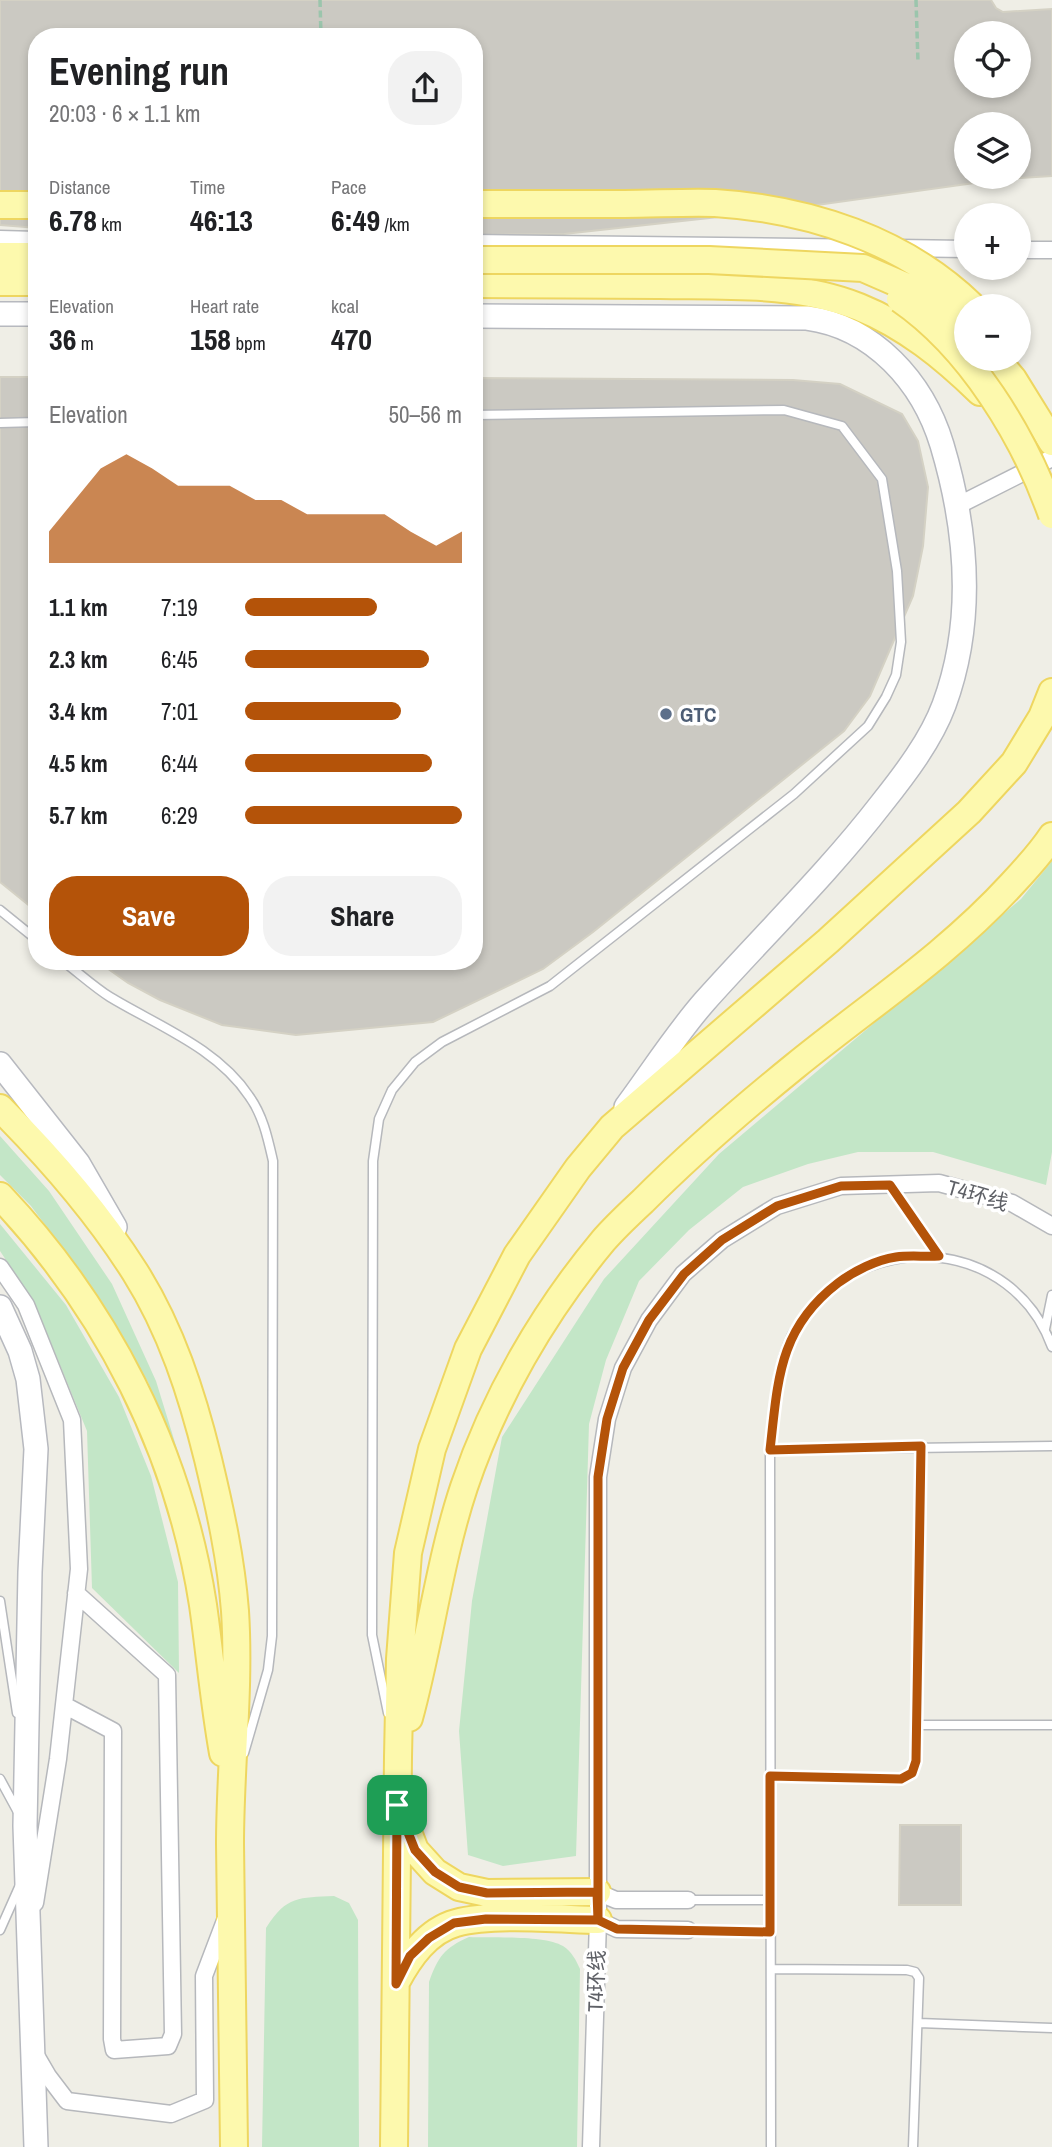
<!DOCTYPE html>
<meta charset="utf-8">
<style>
body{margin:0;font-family:"Archivo Narrow","Noto Sans SC",sans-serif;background:#f2f2f2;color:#202124;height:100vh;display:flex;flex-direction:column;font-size:26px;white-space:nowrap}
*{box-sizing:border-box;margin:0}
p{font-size:23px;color:#757577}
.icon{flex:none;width:38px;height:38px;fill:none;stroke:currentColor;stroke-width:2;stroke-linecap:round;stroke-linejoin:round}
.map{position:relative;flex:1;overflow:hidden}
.drawer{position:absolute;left:28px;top:28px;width:455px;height:942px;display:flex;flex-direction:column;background:#fff;border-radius:28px;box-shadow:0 4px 10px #0003}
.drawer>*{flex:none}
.controls{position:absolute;left:954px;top:21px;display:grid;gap:14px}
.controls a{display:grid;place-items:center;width:77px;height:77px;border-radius:50%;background:#fff;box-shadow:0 4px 10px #0003;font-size:35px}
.pin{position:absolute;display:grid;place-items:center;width:60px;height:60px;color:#fff;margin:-30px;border-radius:14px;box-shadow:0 4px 10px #0006}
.round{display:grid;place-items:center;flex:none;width:74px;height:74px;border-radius:28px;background:#f2f2f2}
.overview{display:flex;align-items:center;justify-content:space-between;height:119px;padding:0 21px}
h1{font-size:38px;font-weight:700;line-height:52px}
.figures{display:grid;grid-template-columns:repeat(3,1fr);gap:10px;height:119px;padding:7px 21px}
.figures div{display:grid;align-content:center}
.figures b{font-size:30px;font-weight:700}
.figures small{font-size:19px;font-weight:400}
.figures p{font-size:19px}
.chart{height:196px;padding:14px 21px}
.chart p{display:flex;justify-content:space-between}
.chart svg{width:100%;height:126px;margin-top:7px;fill:#b45309;opacity:.7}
.action{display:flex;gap:14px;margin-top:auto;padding:14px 21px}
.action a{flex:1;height:80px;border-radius:28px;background:#b45309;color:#fff;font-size:28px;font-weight:700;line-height:80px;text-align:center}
.action a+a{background:#f2f2f2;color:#202124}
ul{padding:0 21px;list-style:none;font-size:23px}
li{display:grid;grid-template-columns:112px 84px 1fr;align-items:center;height:52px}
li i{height:18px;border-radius:9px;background:#b45309}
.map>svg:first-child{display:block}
</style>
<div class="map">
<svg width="1052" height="2147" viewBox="0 0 1052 2147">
<rect width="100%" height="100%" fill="#efeee6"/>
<path fill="#c3e6c7" d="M1052,861V1152L1046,1185L933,1152H858L808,1164L743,1187L689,1230L639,1281L606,1360L589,1424L576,1856L503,1866L468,1855L459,1731L472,1601L502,1437L604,1279L719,1154L1021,899Z
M0,1136L49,1191L112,1284L156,1381L189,1488L148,1382L96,1293L31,1206L0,1175Z
M0,1224L66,1305L119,1397L151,1476L178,1582L179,1673L92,1588L87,1431L34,1302L0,1251Z
M334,1896L349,1903L358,1920L359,2147H262L266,1928C287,1895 299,1898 334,1896Z
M469,1937C492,1938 545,1935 563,1946C572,1952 576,1960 580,1969L577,2147H428L429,1982C438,1957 444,1948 469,1937Z"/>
<path fill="#cbc9c2" stroke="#d4d1c4" stroke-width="2" fill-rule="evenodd" d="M0,0H991L996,8L1003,12L1052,9V176L1003,179L781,210L564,234L474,235V37H37V228L0,225ZM966,33H1018V86H966ZM966,124H1018V177H966Z
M0,377H37V912L0,882Z
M474,378L793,380L840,384L902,414L918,441L928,487L923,546L913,596L870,696L844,731L593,932L543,969L433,1022L296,1035L222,1025L160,1000L128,983L97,961H474Z
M900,1825H961V1905H899Z"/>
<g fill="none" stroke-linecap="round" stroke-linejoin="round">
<g stroke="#b6b8bc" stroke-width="11">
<path id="lane" d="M0,423L37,422
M0,910L37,940
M63,961C79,973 94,987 110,997C158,1026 217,1048 249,1096C263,1115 268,1139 273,1161L272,1636L268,1670L244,1753
M890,1185L939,1256
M1045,1329L1052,1295
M770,1450L1052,1446
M0,1601L17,1713
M388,1713L372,1635L373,1161L379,1119L392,1090L415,1062L442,1042L550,986L794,794L868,726L886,697L896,675L901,642L897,571L882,479L842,426L784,410L474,415
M916,1725H1052
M770,1776L901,1778L912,1773L916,1761L921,1446
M0,1779L19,1814
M688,1900H771
M0,1930L20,1885
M688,1930L770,1932
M772,1969L907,1970L915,1972L919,1978L913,2147
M919,2023L1052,2028
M771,2147L770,1450C774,1413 775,1370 792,1335C795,1329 800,1323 804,1318C869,1226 1013,1239 1052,1347"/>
</g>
<g stroke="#b6b8bc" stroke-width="19">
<path id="street" d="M0,239L37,240
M474,243L876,248
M898,248L966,249
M1018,250H1052
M957,506L1052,458
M0,1267L26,1305L72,1420L79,1569L58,1759L35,1903
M64,1705L113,1731L112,2039L114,2050L168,2046L173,2034L167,1675L76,1593
M597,1892L616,1900H688
M598,1920L617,1929L688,1930
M34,2052L48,2076L67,2101L171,2114L205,2100L204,1976L226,1918
M591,2147L598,1920V1477L607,1419L623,1368L649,1320L683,1274L722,1240L777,1206L841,1186L939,1183L1012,1203L1052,1226"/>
</g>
<g stroke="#b7b9bf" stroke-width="26">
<path id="secondary" d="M0,314H37
M474,316L807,318C874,327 923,382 942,445C967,529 975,621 944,705C931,740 905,774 882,803C828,873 764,935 705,1001C676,1034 652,1072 626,1107
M0,1064L78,1163L115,1227
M0,1307L20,1351L28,1379L36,1449L30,1572L25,1826L36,2147"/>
</g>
<g stroke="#eed660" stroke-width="30">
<path id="primary" d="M0,205H37
M0,256H37
M0,282H37
M474,284C536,284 598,285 660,285C726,286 797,282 859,307C906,326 944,357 980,392
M996,359L1013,379L1052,442
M0,1108C50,1158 97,1212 135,1272C171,1329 192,1394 208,1459C220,1509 231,1559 235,1611C240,1688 230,1766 230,1844L234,2147
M0,1196C107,1309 179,1450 203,1605C210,1654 214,1703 223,1753
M409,1718C430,1642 439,1562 464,1487C494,1398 543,1313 603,1241C615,1227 629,1214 643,1201C691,1153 742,1109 795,1066C870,1005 946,956 1012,884C1026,869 1040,854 1052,836
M402,1816L415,1850L435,1872L459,1887L487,1893L597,1892
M396,1982C409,1958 427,1931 456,1923C493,1913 558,1919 598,1920
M394,2147L398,1757L400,1659L408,1553L432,1449L468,1349L517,1255L578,1168L612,1127L828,941L969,812L1014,763L1042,717L1052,692"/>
</g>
<path stroke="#9bc5ac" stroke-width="3.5" stroke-dasharray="7 3.5" stroke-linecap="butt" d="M320,0L321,37
M916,0L918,62"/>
<use href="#lane" stroke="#fff" stroke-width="8"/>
<use href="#street" stroke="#fff" stroke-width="16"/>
<use href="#secondary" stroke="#fff" stroke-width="23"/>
<use href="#primary" stroke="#fdf9ad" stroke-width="26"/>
<g stroke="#eed660" stroke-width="30" stroke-linecap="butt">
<path id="primary-bridge" d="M474,204C524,204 574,204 624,204C654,204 685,202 715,203C809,209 904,240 972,306
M474,260H709L863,268L909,288L940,307L966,328
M900,299C970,347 1024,436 1052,515"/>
</g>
<use href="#primary-bridge" stroke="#fdf9ad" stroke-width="26"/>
</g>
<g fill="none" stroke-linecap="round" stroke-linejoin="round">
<g stroke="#fff" stroke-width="14">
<path id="route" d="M397,1805L415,1850L435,1872L459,1887L487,1893L597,1892L598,1920L617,1929L770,1932V1776L901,1779L912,1773L916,1761L921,1446L770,1450C778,1381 778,1329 838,1283C854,1271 876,1260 896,1257C910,1255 925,1257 939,1256L890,1185L841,1186L777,1206L722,1240L684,1274L649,1320L623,1368L607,1419L598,1477V1920L486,1919L454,1923L429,1938L410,1956L396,1984L397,1805"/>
</g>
<use href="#route" stroke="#b45309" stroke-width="9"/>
</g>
<circle fill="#5c6f8a" stroke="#fff" stroke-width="2.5" cx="666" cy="714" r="7"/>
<g text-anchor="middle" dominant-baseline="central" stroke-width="7" stroke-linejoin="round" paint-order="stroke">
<g font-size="21" font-weight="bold" fill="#4e5e75" stroke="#fff" text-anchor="start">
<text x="680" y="714">GTC</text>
</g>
<g font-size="21" fill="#5e6066" stroke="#fff">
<text transform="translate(978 1195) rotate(16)">T4环线</text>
<text transform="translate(596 1981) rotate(-88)">T4环线</text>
</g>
</g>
</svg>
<div class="controls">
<a><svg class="icon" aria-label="locate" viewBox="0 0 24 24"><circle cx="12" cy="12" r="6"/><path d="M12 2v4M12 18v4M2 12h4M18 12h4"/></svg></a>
<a><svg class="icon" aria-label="layers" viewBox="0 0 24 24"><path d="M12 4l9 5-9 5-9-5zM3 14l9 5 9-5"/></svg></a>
<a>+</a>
<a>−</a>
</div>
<div class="pin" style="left:397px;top:1805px;background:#1e9e55"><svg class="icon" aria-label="arrive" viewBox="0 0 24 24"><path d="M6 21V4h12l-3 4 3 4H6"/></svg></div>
<section class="drawer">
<div class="overview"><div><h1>Evening run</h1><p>20:03 · 6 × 1.1 km</p></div><a class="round"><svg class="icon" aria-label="share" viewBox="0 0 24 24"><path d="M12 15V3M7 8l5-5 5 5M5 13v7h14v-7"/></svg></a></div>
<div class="figures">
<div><p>Distance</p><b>6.78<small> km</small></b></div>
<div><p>Time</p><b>46:13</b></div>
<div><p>Pace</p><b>6:49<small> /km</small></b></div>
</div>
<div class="figures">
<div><p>Elevation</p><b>36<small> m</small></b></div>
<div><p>Heart rate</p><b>158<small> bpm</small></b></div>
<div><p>kcal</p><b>470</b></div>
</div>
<div class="chart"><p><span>Elevation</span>50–56 m</p>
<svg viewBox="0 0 160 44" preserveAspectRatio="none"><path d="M0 44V33L10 22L20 11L30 6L40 11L50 17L60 17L70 17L80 22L90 22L100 27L110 27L120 27L130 27L140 33L150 38L160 33V44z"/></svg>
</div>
<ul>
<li><b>1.1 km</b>7:19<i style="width:61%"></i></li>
<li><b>2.3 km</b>6:45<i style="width:85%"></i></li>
<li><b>3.4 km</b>7:01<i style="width:72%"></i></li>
<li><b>4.5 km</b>6:44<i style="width:86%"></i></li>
<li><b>5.7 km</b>6:29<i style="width:100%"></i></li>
</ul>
<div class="action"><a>Save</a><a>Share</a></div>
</section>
</div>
